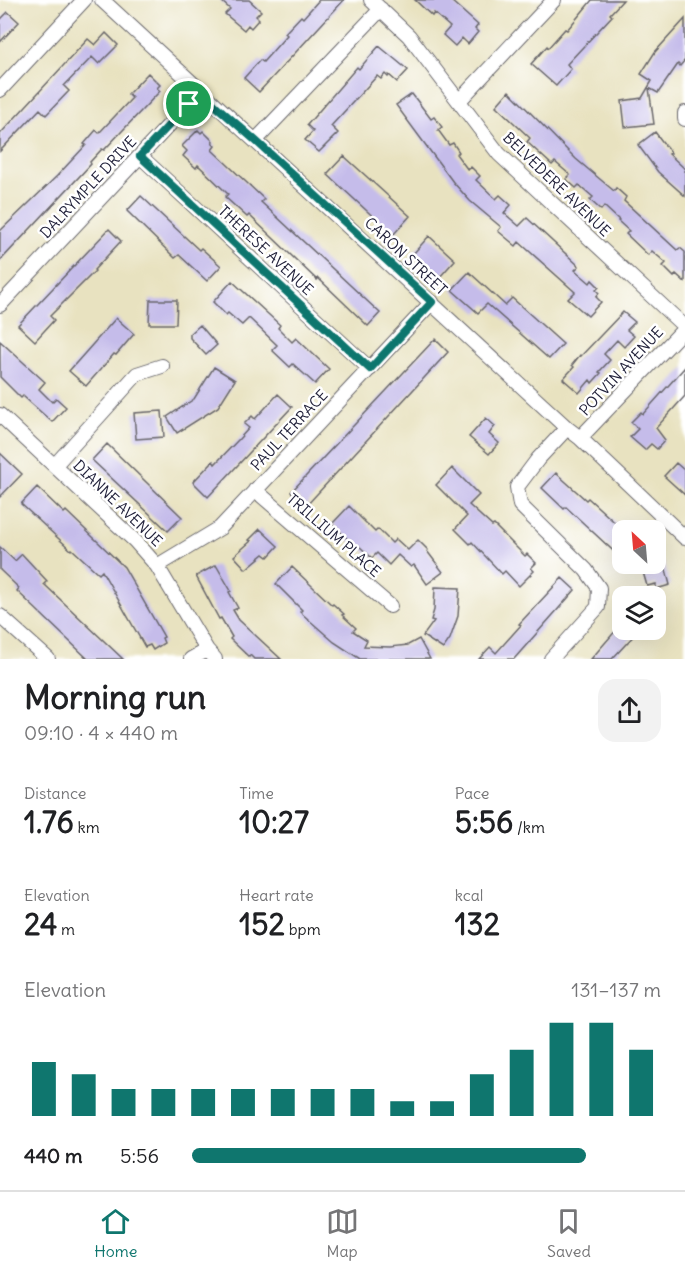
<!DOCTYPE html>
<meta charset="utf-8">
<style>
body{margin:0;font-family:Delius,sans-serif;background:#f2f2f2;color:#202124;height:100vh;display:flex;flex-direction:column;font-size:22px;white-space:nowrap}
*{box-sizing:border-box;margin:0}
p{font-size:20px;color:#757577}
.icon{flex:none;width:33px;height:33px;fill:none;stroke:currentColor;stroke-width:2;stroke-linecap:round;stroke-linejoin:round}
.map{position:relative;height:659px;overflow:hidden}
.drawer{display:flex;flex-direction:column;background:#fff;flex:1}
.drawer>*{flex:none}
.needle{width:39px;rotate:334deg}
.tools{position:absolute;left:612px;top:520px;display:grid;gap:12px}
.tools a{display:grid;place-items:center;width:54px;height:54px;border-radius:12px;background:#fff;box-shadow:0 6px 24px #0002;font-size:30px}
.pin{position:absolute;display:grid;place-items:center;width:51px;height:51px;color:#fff;margin:-26px;border:3px solid #fff;border-radius:50%;box-shadow:0 2px 6px #0007}
.round{display:grid;place-items:center;flex:none;width:63px;height:63px;border-radius:18px;background:#f2f2f2}
.summary{display:flex;align-items:center;justify-content:space-between;height:102px;padding:0 24px}
h1{font-size:33px;font-weight:700;line-height:45px}
.figures{display:grid;grid-template-columns:repeat(3,1fr);gap:9px;height:102px;padding:6px 24px}
.figures div{display:grid;align-content:center}
.figures b{font-size:30px;font-weight:700}
.figures small{font-size:16px;font-weight:400}
.figures p{font-size:16px}
.chart{height:168px;padding:12px 24px}
.chart p{display:flex;justify-content:space-between}
.chart svg{width:100%;height:108px;margin-top:6px;stroke:#0f766e;stroke-width:6}
ul{padding:0 24px;list-style:none;font-size:20px}
li{display:grid;grid-template-columns:96px 72px 1fr;align-items:center;height:45px}
li i{height:15px;border-radius:8px;background:#0f766e}
.dock{display:flex;justify-content:space-around;align-items:center;height:84px;border-top:2px solid #e0e0e0;background:#fff;font-size:16px;color:#757577}
.dock a{display:grid;justify-items:center;gap:3px}
.dock .current{color:#0f766e}
.map>svg:first-child{display:block}
</style>
<div class="map">
<svg width="685" height="659" viewBox="0 0 685 659">
<rect width="100%" height="100%" fill="#fff"/>
<filter id="ink" filterUnits="userSpaceOnUse"><feTurbulence type="fractalNoise" baseFrequency=".0167" numOctaves="2"/><feDisplacementMap in="SourceGraphic" scale="12" xChannelSelector="R" yChannelSelector="G"/><feConvolveMatrix kernelMatrix="1 2 1 2 8 2 1 2 1" color-interpolation-filters="sRGB"/></filter>
<filter id="wash" filterUnits="userSpaceOnUse"><feTurbulence type="fractalNoise" baseFrequency=".008" numOctaves="4" result="noise"/><feDisplacementMap in="SourceGraphic" scale="24" xChannelSelector="R" yChannelSelector="G"/><feGaussianBlur stdDeviation="1.35" result="paint"/><feColorMatrix in="noise" values="0 0 0 0 0 0 0 0 0 0 0 0 0 0 0 0 0 1.4 0 .05"/><feComposite in="paint" operator="in"/></filter>
<g filter="url(#wash)">
<rect width="100%" height="100%" fill="#e8e2c0"/>
<g id="blocks">
<path fill="#c5bcea" d="M220,0H249L261,11L256,16L259,19L251,28L248,25L244,30L225,14L230,9Z
M319,0H344L259,92L244,78L260,60L263,62L287,35L285,33L301,16L303,18Z
M415,0H450L478,25L475,29L478,32L468,44L462,38L455,46L443,35L450,27L434,13L432,16Z
M592,0H623L610,14L612,16L567,64L571,69L556,86L531,64L547,46L548,48L565,29L567,30Z
M8,12L19,22L0,42V20Z
M685,19V60L680,66L678,64L658,93L649,88L654,124L625,127L622,101L642,98L652,81L641,74L655,52Z
M106,33L118,45L99,64L92,57L64,86L69,91L46,115L40,109L0,151V134L88,39L95,45Z
M379,46L408,70L397,82L389,75L388,77L385,74L381,79L377,76L331,126L338,133L319,152L305,140L313,131L307,125L357,67L359,69Z
M148,73L160,85L157,88L160,91L104,150L102,149L90,162L91,164L0,261V231L57,176L86,145L84,144L96,130L99,133L132,98L128,94Z
M509,91L576,159L614,191L616,188L626,197L624,201L677,250L680,248L685,252V282L676,274L674,277L663,266L666,263L652,251L648,255L626,234L629,231L618,221L619,220L604,206L601,210L590,200L593,197L579,185L576,188L566,179L570,175L555,162L552,165L527,142L530,138L496,106Z
M412,94L431,119L434,117L442,127L438,130L449,145L453,143L459,152L456,154L468,170L471,167L480,176L476,180L496,199L500,195L511,205L504,213L519,226L527,218L579,266L575,270L590,283L592,280L599,287L596,290L599,293L596,297L601,302L588,316L568,299L575,292L519,242L516,246L498,231L501,227L470,201L453,182L396,105Z
M198,130L201,133L203,131L213,141L212,143L215,146L212,150L264,199L261,202L380,313L368,326L318,278L317,280L249,215L247,217L225,197L228,194L198,165L196,168L183,156L187,151L182,146Z
M655,132L671,153L669,154L685,169V196L658,172L638,145Z
M344,156L410,216L393,235L327,174Z
M141,196L199,250L201,248L221,266L207,281L179,255L175,258L127,211Z
M109,229L121,241L94,270L95,271L50,316L54,320L35,341L18,325Z
M429,236L455,260L439,278L413,254Z
M469,272L505,305L512,298L563,344L549,359L487,304L478,313L452,290Z
M232,281L280,325L278,328L292,342L296,338L329,369L315,384L293,364L290,367L272,350L277,345L249,318L242,325L228,313L226,315L213,302Z
M150,300H177L176,324H149Z
M623,312L635,322L627,330L634,336L624,347L617,340L604,354L610,360L599,372L601,373L592,383L590,380L579,393L563,379L574,367L572,365L580,355L581,356Z
M116,318L134,334L116,355L114,354L86,386L69,371Z
M200,325L217,345L206,355L190,338V334Z
M435,339L448,352L306,506L291,492Z
M0,341L45,382L39,389L52,402L56,398L66,407L52,422L23,396L21,398L0,377Z
M214,367L235,380L218,407L177,433L167,417L194,399Z
M685,367V396L656,428L665,440L657,449L651,444L645,450L630,437L638,429L631,422L641,412L643,414Z
M278,394L292,407L208,497L193,482L213,461L215,464L239,439L249,428L244,424L252,416L255,419Z
M162,411L164,437L136,439L134,413Z
M486,418L495,426L489,434L499,443L489,454L469,437Z
M107,444L182,517L168,531L92,460Z
M0,453L22,474L0,497Z
M676,463L685,471V495L664,476Z
M452,468L479,495L469,505L492,526L494,525L525,556L527,554L536,563L531,568L534,571L519,586L505,571L502,574L472,542L470,544L455,529L467,516L436,485Z
M556,473L586,500L588,498L622,529V559L566,507L564,509L542,488Z
M37,487L64,513L66,511L124,567L164,637L162,638L164,643L153,650L150,645L145,647L102,571L99,574L72,549L71,550L21,504Z
M349,506L375,532L378,529L392,543L396,539L408,550L418,540L428,550L427,551L443,572L427,584L414,565L411,567L398,555L389,565L377,553L372,558L358,545L356,547L332,524Z
M260,529L278,546L268,557L264,554L246,569L234,556L251,541L249,540Z
M0,547L15,561L22,554L47,581L44,584L123,659H88L17,591L19,588L0,570Z
M664,562L670,585L656,589V584L647,586L643,572L651,570L650,566Z
M216,565L231,591L229,592L238,608L233,610L239,620L281,659H254L250,655L249,657L230,639L232,637L221,618L219,619L196,576Z
M292,567L332,605L333,604L344,614L342,615L356,628L353,631L367,640L364,646L390,647L408,645L419,639L430,659H360L334,642L300,612L302,610L276,584Z
M562,578L575,590L514,659H479L490,647L496,653L521,625L519,624Z
M435,587L460,588L458,616L450,639L443,649L423,636L434,621L431,620L434,610Z
M618,628L620,630H639L612,659H591Z"/>
</g>
</g>
<g filter="url(#ink)">
<use href="#blocks" fill-opacity="0" stroke="#67656a" stroke-width="1.5"/>
<g fill="none" stroke-linecap="round" stroke-linejoin="round">
<g stroke="#67656a" stroke-width="16">
<path id="minor" d="M102,0L567,428L580,438L685,538
M371,0L409,36L499,154L685,327
M0,90L84,0
M459,101L554,0
M685,113V119
M256,140L381,9
M140,156L370,369
M0,305L200,92
M0,415L135,541L157,566L207,650L215,659
M580,438L685,328
M55,465L137,374L162,366
M255,490L390,606
M157,566L220,528L432,302
M0,616L48,659
M191,659L207,650
M551,659L598,607L599,588L586,570L520,505L517,487L538,459L567,428"/>
</g>
<use href="#minor" stroke="#fff" stroke-width="14"/>
</g>
</g>
<g fill="none" stroke-linecap="round" stroke-linejoin="round" filter="url(#ink)">
<g stroke="#fff" stroke-width="12">
<path id="route" d="M200,92L256,141L432,302L370,369L140,156Z"/>
</g>
<use href="#route" stroke="#0f766e" stroke-width="8"/>
</g>
<g text-anchor="middle" dominant-baseline="central" stroke-width="5" stroke-linejoin="round" paint-order="stroke">
<g font-size="15" fill="#22223b" stroke="#fff">
<text transform="translate(557 184) rotate(44)">BELVEDERE AVENUE</text>
<text transform="translate(88 187) rotate(-47)">DALRYMPLE DRIVE</text>
<text transform="translate(266 250) rotate(43)">THERESE AVENUE</text>
<text transform="translate(406 256) rotate(43)">CARON STREET</text>
<text transform="translate(621 371) rotate(-47)">POTVIN AVENUE</text>
<text transform="translate(289 430) rotate(-47)">PAUL TERRACE</text>
<text transform="translate(118 503) rotate(44)">DIANNE AVENUE</text>
<text transform="translate(334 535) rotate(41)">TRILLIUM PLACE</text>
</g>
</g>
</svg>
<div class="tools">
<a><svg class="needle" viewBox="-14 -14 28 28"><path d="M0-13l5 13h-10z" fill="#e53935"/><path d="M0 13l5-13h-10z" fill="#757577"/></svg></a>
<a><svg class="icon" aria-label="layers" viewBox="0 0 24 24"><path d="M12 4l9 5-9 5-9-5zM3 14l9 5 9-5"/></svg></a>
</div>
<div class="pin" style="left:189px;top:104px;background:#1e9e55"><svg class="icon" aria-label="arrive" viewBox="0 0 24 24"><path d="M6 21V4h12l-3 4 3 4H6"/></svg></div>
</div>
<section class="drawer">
<div class="summary"><div><h1>Morning run</h1><p>09:10 · 4 × 440 m</p></div><a class="round"><svg class="icon" aria-label="share" viewBox="0 0 24 24"><path d="M12 15V3M7 8l5-5 5 5M5 13v7h14v-7"/></svg></a></div>
<div class="figures">
<div><p>Distance</p><b>1.76<small> km</small></b></div>
<div><p>Time</p><b>10:27</b></div>
<div><p>Pace</p><b>5:56<small> /km</small></b></div>
</div>
<div class="figures">
<div><p>Elevation</p><b>24<small> m</small></b></div>
<div><p>Heart rate</p><b>152<small> bpm</small></b></div>
<div><p>kcal</p><b>132</b></div>
</div>
<div class="chart"><p><span>Elevation</span>131–137 m</p>
<svg viewBox="0 0 160 44" preserveAspectRatio="none"><path d="M5 44V22M15 44V27M25 44V33M35 44V33M45 44V33M55 44V33M65 44V33M75 44V33M85 44V33M95 44V38M105 44V38M115 44V27M125 44V17M135 44V6M145 44V6M155 44V17"/></svg>
</div>
<ul>
<li><b>440 m</b>5:56<i style="width:84%"></i></li>
</ul>
</section>
<nav class="dock">
<a class="current"><svg class="icon" aria-label="home" viewBox="0 0 24 24"><path d="M3 11l9-7 9 7M6 9v11h12V9"/></svg>Home</a>
<a><svg class="icon" aria-label="map" viewBox="0 0 24 24"><path d="M3 6l6-2 6 2 6-2v14l-6 2-6-2-6 2zM9 4v14M15 6v14"/></svg>Map</a>
<a><svg class="icon" aria-label="saved" viewBox="0 0 24 24"><path d="M7 4h10v16l-5-4-5 4z"/></svg>Saved</a>
</nav>
